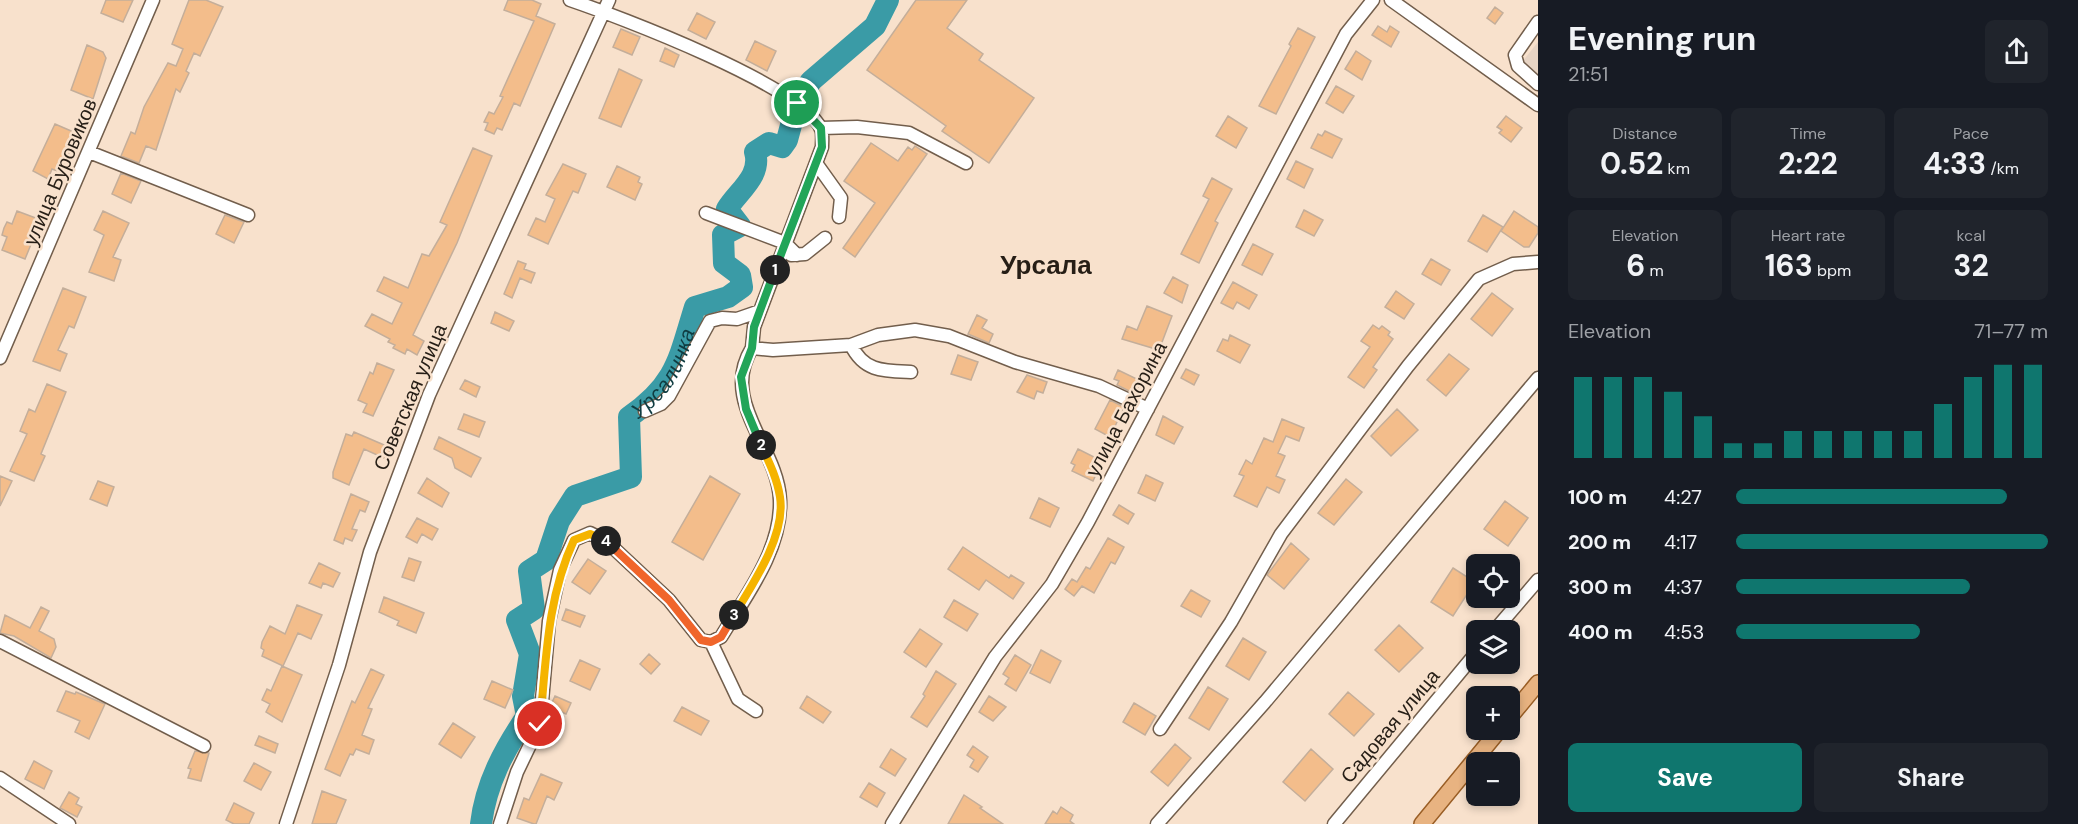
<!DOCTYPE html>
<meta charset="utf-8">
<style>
body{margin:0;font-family:"DM Sans",sans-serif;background:#20242c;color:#f1f3f6;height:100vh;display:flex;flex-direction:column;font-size:22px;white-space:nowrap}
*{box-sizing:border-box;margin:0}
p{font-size:20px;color:#9ea1a6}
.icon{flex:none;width:33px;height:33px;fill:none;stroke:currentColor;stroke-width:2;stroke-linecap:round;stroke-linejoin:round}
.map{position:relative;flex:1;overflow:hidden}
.drawer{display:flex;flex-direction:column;background:#171b24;width:540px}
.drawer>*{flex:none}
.tools{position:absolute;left:1466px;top:554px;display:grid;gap:12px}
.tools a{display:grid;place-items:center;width:54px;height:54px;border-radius:9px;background:#171b24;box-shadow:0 3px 9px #0003;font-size:30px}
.pin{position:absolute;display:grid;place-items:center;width:51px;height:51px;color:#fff;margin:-26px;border:3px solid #fff;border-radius:50%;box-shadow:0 2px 6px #0007}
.km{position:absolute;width:30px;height:30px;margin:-15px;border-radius:50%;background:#222;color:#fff;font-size:16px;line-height:30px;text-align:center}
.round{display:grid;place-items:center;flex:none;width:63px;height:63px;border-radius:9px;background:#20242c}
.summary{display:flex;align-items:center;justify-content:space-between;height:102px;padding:0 30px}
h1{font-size:33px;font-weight:700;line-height:45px}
.figures{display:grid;grid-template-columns:repeat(3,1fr);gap:9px;height:102px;padding:6px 30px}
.figures div{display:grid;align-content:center;border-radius:9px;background:#20242c;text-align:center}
.figures b{font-size:30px;font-weight:700}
.figures small{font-size:16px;font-weight:400}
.figures p{font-size:16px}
.chart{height:168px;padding:12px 30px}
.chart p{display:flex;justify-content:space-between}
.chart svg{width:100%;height:108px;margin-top:6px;stroke:#0f766e;stroke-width:6}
.primary-button{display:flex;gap:12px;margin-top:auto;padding:12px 30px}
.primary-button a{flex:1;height:69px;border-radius:9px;background:#0f766e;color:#fff;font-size:24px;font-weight:700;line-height:69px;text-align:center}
.primary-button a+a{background:#20242c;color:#f1f3f6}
ul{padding:0 30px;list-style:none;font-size:20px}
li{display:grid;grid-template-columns:96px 72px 1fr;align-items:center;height:45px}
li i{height:15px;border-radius:8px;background:#0f766e}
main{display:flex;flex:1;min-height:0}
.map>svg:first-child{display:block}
</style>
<main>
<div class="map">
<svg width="1538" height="824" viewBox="0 0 1538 824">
<rect width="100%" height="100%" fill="#f8e1cc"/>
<path fill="#e7d4c4" d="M1538,42V74L1522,62Z"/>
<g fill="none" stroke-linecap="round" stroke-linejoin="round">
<path stroke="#3a9ba6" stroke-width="22" id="s1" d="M481,824C486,783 504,750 527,716L523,696L530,654L517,620L534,609L529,571L546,560L559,521L575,496L631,477L629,417C677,384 679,358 695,307L728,297L742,287L740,275L724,263L723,235L740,226L727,209C738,191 762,176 755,152L769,143L782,147L787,140L797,103L811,81L875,26L888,0"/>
</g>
<path fill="#f3bd8b" stroke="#c4ae9a" stroke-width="1.5" d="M106,0H133L123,22L101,13Z
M189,0H206L223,7L200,56L194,53L186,71L189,73L180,92L176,89L156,150L146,146L139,163L121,156L131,132L135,134L144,107L168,63L176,66L183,49L172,44Z
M508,0H532L541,4L536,16L555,24L520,106L514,103L502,130L497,128L494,134L485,130L488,123L484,122L489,112L494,114L503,97L500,96L534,21L504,10Z
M916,0H967L947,28L983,54L979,60L1034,98L989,163L942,131L946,126L867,70Z
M1495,7L1503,13L1495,24L1487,18Z
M697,13L715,22L706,39L688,30Z
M1378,26L1387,32L1390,26L1399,32L1391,47L1372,35Z
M1298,28L1315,37L1276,114L1259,106L1291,46L1289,44Z
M621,29L640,37L632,55L613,47Z
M755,41L776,51L767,71L746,60Z
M87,45L103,52L106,58L93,99L71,90Z
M665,48L679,55L674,67L660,61Z
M1356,51L1371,61L1362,80L1345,69Z
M619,69L642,80L621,127L599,118Z
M1336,86L1354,96L1343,113L1326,103Z
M1228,116L1247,128L1236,148L1216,136Z
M1506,116L1522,128L1511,142L1499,133L1502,130L1497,127Z
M55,124L78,134L60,172L52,169L48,179L33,171Z
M1325,131L1342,139L1332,158L1311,148L1318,134L1322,136Z
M871,143L898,161L908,147L912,150L915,146L927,154L855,257L843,248L875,203L844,181Z
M473,148L492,156L457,243L413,335L424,341L417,355L407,349L405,354L393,348L395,345L388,342L390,339L365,326L372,314L392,324L402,303L377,291L384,277L408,288L422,254L429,256L447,225L440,222Z
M1296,161L1313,169L1304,188L1287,179Z
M563,164L586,174L578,193L573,191L548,244L528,235L536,218L545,222L555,199L546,195Z
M617,166L640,177L638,182L642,184L635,200L607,187Z
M121,173L141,181L131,203L112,194Z
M1212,178L1232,189L1215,221L1218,223L1199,263L1181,254L1209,199L1203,196Z
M1304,210L1323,220L1314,236L1296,227Z
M17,211L41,220L25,259L2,250L7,237L2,235L4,228L7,222L12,224Z
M103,211L129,223L113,257L121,260L114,281L89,272L104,235L94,230Z
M1514,211L1538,227V233L1529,247H1524L1501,231Z
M225,215L244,222L234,243L216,234Z
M1483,215L1503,227L1487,252L1468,241Z
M1253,244L1273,254L1262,275L1242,265Z
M1431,259L1450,270L1441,285L1422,274Z
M518,261L526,264L524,269L535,273L531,283L520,278L512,298L504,294Z
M1173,277L1188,285L1182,303L1164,293Z
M1233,282L1257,295L1249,309L1237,302L1233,309L1221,303Z
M63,288L86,297L74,328L69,326L58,350L67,354L60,371L33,361Z
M1396,291L1414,304L1404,319L1385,307Z
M1492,293L1513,309L1492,336L1471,319Z
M1147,306L1172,316L1159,350L1122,339L1127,326L1137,330Z
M495,312L514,321L509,331L491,323Z
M977,315L987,320L982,328L993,334L989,343L968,334Z
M1373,325L1379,329L1382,326L1390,332L1388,335L1393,339L1373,367L1377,370L1364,388L1348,377L1370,347L1361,341Z
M1230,335L1250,345L1240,363L1217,351L1223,339L1228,341Z
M1449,354L1469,369L1446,396L1427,380Z
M958,355L978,362L971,380L951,374Z
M377,363L394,370L373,416L363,412L367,404L358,400L370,372L373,374Z
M1186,369L1199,375L1194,385L1181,378Z
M1118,370L1141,381L1135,394L1117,385L1119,381L1114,379Z
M1027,375L1047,382L1043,393L1037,391L1034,399L1017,392Z
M465,380L480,387L476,397L460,389Z
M47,384L66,392L41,454L45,456L34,481L10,471L27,434L20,431L29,409L35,412Z
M1110,400L1124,407L1110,437L1095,429Z
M1397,409L1418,430L1391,456L1371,436Z
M464,414L485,422L479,437L458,429Z
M1163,416L1183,427L1174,444L1156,435Z
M1282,419L1304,428L1299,441L1286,436L1278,453L1285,456L1276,476L1285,480L1279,493L1267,487L1257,507L1234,496L1244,476L1239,474L1246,460L1252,464L1264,438L1273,442Z
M354,432L391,448L386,459L364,449L349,485L333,478V472L346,434L352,436Z
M439,437L481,458L471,477L455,468L452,458L434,449Z
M1078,449L1102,461L1093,481L1072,471L1075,465L1071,463Z
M1146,475L1163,483L1155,501L1138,493Z
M0,476L12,481L0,506Z
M710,476L740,494L703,560L672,542Z
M427,478L449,493L442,507L418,493Z
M1346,479L1362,492L1334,525L1318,513Z
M98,481L114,487L107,506L90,499Z
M351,494L369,502L365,512L360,510L352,529L357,530L352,541L345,538L343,544L334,540Z
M1039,498L1059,508L1050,527L1030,518Z
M1505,501L1528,518L1508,546L1484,529Z
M1119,505L1134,514L1128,524L1113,515Z
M417,518L438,529L432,540L422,534L417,543L406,537Z
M1108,538L1124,547L1115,564L1111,562L1094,593L1082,586L1074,596L1065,589L1072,579L1077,582L1086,567L1090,569Z
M1291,543L1309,559L1284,589L1267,575Z
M963,547L1009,578L1011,575L1024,583L1013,599L986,580L979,590L948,569Z
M409,558L421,562L414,581L402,577Z
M588,559L606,571L590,594L572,582Z
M319,563L340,573L333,587L323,583L321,588L309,583Z
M1453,568L1475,582L1453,616L1431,602Z
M1191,590L1210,601L1201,617L1181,606Z
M384,597L424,613L416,633L397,625L399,621L379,612Z
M954,600L978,614L967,631L944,617Z
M297,605L322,615L311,639L298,633L283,666L262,656L264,650L261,648L262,642L270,626L285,634Z
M41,607L49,611L39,631L54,639L56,647L51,658L14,636L0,633L5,615L30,628Z
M566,609L585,616L580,627L562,620Z
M1399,625L1423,648L1399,672L1375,650Z
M920,629L942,644L926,667L904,652Z
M1243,638L1266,652L1249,680L1226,666Z
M1041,650L1061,661L1050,683L1030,673Z
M649,654L660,664L651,674L640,664Z
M1015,655L1031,665L1016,691L1005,684L1009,678L1003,674Z
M580,660L600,669L590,690L570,681Z
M282,666L302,675L282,722L266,712L270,704L262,700L267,689L271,691Z
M371,669L384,675L368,708L372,709L362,735L374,740L369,754L356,749L353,755L350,754L340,776L325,769L352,701L355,703Z
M936,671L956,684L927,727L911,717L925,696L923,694Z
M492,681L513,690L505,708L484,699Z
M1208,687L1228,699L1209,730L1189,718Z
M66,691L75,694L76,692L105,704L89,739L75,732L80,721L57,711Z
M1348,692L1374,714L1354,736L1329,714Z
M555,696L571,703L566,714L550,707Z
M807,696L831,712L823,723L800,708Z
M989,696L1006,707L993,721L979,712Z
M1134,703L1156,716L1145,735L1123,722Z
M682,707L709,721L701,735L674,721Z
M453,723L475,737L461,758L439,744Z
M259,736L278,744L275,753L255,745Z
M1175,744L1191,758L1168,786L1151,772Z
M973,746L988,757L978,772L970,767L974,760L967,755Z
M891,749L906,759L895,776L880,767Z
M1311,749L1333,769L1305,801L1283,782Z
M195,751L209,753L201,781L188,778L191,769L188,768Z
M34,761L52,771L44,789L25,779Z
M254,763L271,772L261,790L244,781Z
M541,774L562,783L554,800L547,796L536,824H534L517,818L524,798L529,800Z
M869,783L885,793L877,807L860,797Z
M322,791L346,800L336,824H312Z
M69,792L79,798L76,804L82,807L77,817L60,808Z
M964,795L982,807L980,808L1003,824H948Z
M234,803L254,813L249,824H234L226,820Z
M1061,807L1073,815L1070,821L1074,824H1045L1053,811L1057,814Z"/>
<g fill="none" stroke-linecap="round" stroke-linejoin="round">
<g stroke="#725e4c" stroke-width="15">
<path id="minor" d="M570,0C617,16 803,86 821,129C823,133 822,142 822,147L754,327L752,348L773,350L851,345L878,335L915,330L949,336L1015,362L1099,386L1148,409
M1391,0L1538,105
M1538,22L1515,55L1518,66L1538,84
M821,128L857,127L909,133L966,163
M89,152L248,215
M816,163L841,198L839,217
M706,213L785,243L797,255
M791,255L805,254L825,238
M851,345C864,372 884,371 911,372
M0,358L153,0
M645,411L661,404L669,396L710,321L722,318L737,319L760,311
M1495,630L1538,580
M0,641L204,746
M711,642L738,699L756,711
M1160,729L1231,622L1281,534L1408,366L1479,279L1513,264L1538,262
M0,778L69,824
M286,824L339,665L370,552L429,395L609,0
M500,824L517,772L540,724L549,621L560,570L574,540L590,533L606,541L669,600L701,640L711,642L721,637C745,597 782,550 780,500C778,447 719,402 752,348
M892,824L995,657L1052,584L1088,522L1346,34L1373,0
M1157,824L1265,702L1538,378
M1334,824L1476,653"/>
</g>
<g stroke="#9a5e25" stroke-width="18">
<path id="major" d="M1509,718L1538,683
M1422,824L1500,729"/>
</g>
<use href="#minor" stroke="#fff" stroke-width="12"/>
<use href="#major" stroke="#e8b381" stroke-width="15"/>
</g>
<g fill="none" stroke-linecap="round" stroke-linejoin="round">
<g stroke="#fff" stroke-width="12">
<path id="split-1" d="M775,270L822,147L821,128L797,103"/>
</g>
<g stroke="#fff" stroke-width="12">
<path id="split-2" d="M761,445L746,409L741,377L752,348L754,327L775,270"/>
</g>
<g stroke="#fff" stroke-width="12">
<path id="split-3" d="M734,615C753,584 786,535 780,497C777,478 769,462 761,445"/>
</g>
<g stroke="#fff" stroke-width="12">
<path id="split-4" d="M606,541L669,600L701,640L711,642L721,637L734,615"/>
</g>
<g stroke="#fff" stroke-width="12">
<path id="split-5" d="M540,724C546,661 547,598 574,540L590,534L606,541"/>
</g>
<use href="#split-1" stroke="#22a559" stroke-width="8"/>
<use href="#split-2" stroke="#22a559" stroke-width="8"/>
<use href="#split-3" stroke="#f5b400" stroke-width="8"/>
<use href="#split-4" stroke="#f0652b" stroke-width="8"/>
<use href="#split-5" stroke="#f5b400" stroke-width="8"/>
</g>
<g text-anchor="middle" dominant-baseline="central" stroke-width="5" stroke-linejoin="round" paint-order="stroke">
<g font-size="20" fill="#261e16" stroke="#f8e1cc">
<text transform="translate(60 172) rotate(-67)">улица Буровиков</text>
<text transform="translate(410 397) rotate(-67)">Советская улица</text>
<text transform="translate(1126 409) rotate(-62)">улица Бахорина</text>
<text transform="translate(1390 726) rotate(-50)">Садовая улица</text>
</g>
<g font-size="21" font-style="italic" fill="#0f3c41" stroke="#f8e1cc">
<text stroke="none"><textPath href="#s1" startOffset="544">Урсалинка</textPath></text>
</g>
<g font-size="26" font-weight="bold" fill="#261e16" stroke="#f8e1cc">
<text x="1046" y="265">Урсала</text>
</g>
</g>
</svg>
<div class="tools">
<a><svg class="icon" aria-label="locate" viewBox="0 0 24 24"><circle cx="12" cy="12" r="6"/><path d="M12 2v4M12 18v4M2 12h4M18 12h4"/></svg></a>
<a><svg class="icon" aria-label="layers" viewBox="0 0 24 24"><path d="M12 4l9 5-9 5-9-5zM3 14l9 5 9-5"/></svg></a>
<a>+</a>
<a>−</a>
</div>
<div class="pin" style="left:797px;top:103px;background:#1e9e55"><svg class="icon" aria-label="arrive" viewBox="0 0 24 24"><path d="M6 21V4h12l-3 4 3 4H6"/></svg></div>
<div class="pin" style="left:540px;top:724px;background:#d93025"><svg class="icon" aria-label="check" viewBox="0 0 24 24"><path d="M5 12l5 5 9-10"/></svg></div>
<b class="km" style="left:775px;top:270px">1</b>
<b class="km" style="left:761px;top:445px">2</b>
<b class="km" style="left:734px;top:615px">3</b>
<b class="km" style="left:606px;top:541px">4</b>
</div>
<section class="drawer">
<div class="summary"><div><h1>Evening run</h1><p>21:51</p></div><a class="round"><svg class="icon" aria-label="share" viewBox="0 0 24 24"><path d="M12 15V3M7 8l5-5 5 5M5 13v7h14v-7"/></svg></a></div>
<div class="figures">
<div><p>Distance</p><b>0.52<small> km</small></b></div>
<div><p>Time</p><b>2:22</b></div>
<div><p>Pace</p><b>4:33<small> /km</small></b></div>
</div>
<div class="figures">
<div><p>Elevation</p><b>6<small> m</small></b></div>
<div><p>Heart rate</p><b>163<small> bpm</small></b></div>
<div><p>kcal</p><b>32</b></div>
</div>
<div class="chart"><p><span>Elevation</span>71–77 m</p>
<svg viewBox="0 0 160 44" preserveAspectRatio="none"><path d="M5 44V11M15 44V11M25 44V11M35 44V17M45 44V27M55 44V38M65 44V38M75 44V33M85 44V33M95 44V33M105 44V33M115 44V33M125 44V22M135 44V11M145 44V6M155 44V6"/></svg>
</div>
<ul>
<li><b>100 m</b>4:27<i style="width:87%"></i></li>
<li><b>200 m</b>4:17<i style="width:100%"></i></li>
<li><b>300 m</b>4:37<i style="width:75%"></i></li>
<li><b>400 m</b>4:53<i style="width:59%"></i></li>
</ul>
<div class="primary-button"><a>Save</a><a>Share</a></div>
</section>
</main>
